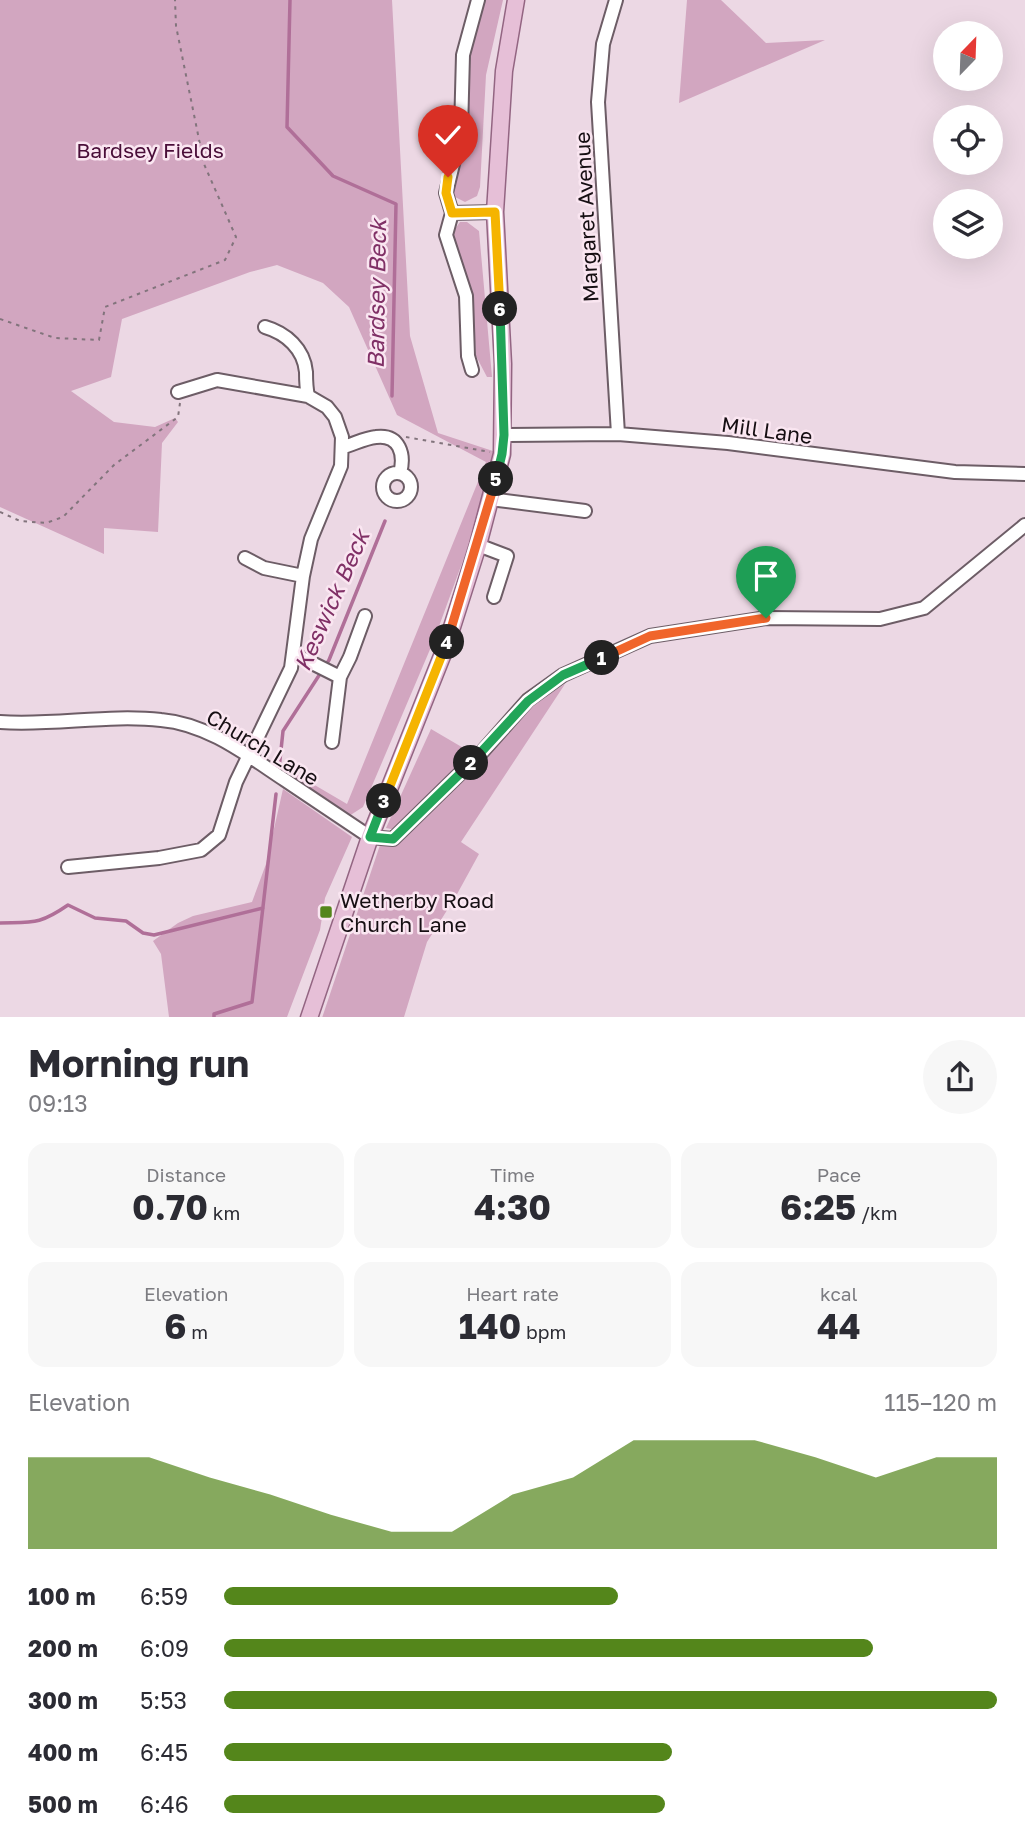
<!DOCTYPE html>
<meta charset="utf-8">
<style>
body{margin:0;font-family:"Golos Text",sans-serif;background:#f7f7f7;color:#2b2b33;height:100vh;display:flex;flex-direction:column;font-size:26px;white-space:nowrap}
*{box-sizing:border-box;margin:0}
p{font-size:23px;color:#7c7c81}
.icon{flex:none;width:38px;height:38px;fill:none;stroke:currentColor;stroke-width:2;stroke-linecap:round;stroke-linejoin:round}
.map{position:relative;height:1017px;overflow:hidden}
.side{display:flex;flex-direction:column;background:#fff;flex:1}
.side>*{flex:none}
.needle{width:46px;rotate:23deg}
.fabs{position:absolute;left:933px;top:21px;display:grid;gap:14px}
.fabs a{display:grid;place-items:center;width:70px;height:70px;border-radius:50%;background:#fff;box-shadow:0 7px 28px #0002;font-size:35px}
.pin{position:absolute;display:grid;place-items:center;width:60px;height:60px;color:#fff;margin:-72px -30px;border-radius:50% 50% 50% 0;rotate:-45deg;box-shadow:0 0 7px #0007}
.pin .icon{rotate:45deg}
.km{position:absolute;width:35px;height:35px;margin:-18px;border-radius:50%;background:#222;color:#fff;font-size:19px;line-height:35px;text-align:center}
.round{display:grid;place-items:center;flex:none;width:74px;height:74px;border-radius:37px;background:#f7f7f7}
.headline{display:flex;align-items:center;justify-content:space-between;height:119px;padding:0 28px}
h1{font-size:38px;font-weight:700;line-height:52px}
.figures{display:grid;grid-template-columns:repeat(3,1fr);gap:10px;height:119px;padding:7px 28px}
.figures div{display:grid;align-content:center;border-radius:18px;background:#f7f7f7;text-align:center}
.figures b{font-size:35px;font-weight:700}
.figures small{font-size:19px;font-weight:400}
.figures p{font-size:19px}
.chart{height:196px;padding:14px 28px}
.chart p{display:flex;justify-content:space-between}
.chart svg{width:100%;height:126px;margin-top:7px;fill:#54861b;opacity:.7}
ul{padding:0 28px;list-style:none;font-size:23px}
li{display:grid;grid-template-columns:112px 84px 1fr;align-items:center;height:52px}
li i{height:18px;border-radius:9px;background:#54861b}
.map>svg:first-child{display:block}
</style>
<div class="map">
<svg width="1025" height="1018" viewBox="0 0 1025 1018">
<rect width="100%" height="100%" fill="#ecd8e4"/>
<path fill="#d2a6c0" d="M0,0H392L410,336L438,433L496,452L469,544L434,640L363,807L349,816L271,768L272,760L347,804L486,462L397,415L349,307L323,283L277,265L250,272L122,319L111,377L71,391L114,422L155,427L175,418L178,422L162,443L158,532L104,528V554L0,507Z
M483,0H503L486,75L480,187L477,196L465,202L453,196V188L467,59Z
M687,0H721L766,43L825,40L679,103Z
M460,222H467L479,231L492,377H487L476,356L472,298L451,229H455Z
M565,684L461,842L479,854L456,896L427,942L404,1017L322,1018L380,845L399,840L529,707Z
M431,729L472,753L396,830L386,828Z
M283,789L352,837L325,898L320,930L287,1017H169L161,954L153,941L178,923L193,916L252,902L266,864Z"/>
<g fill="none" stroke-linecap="round" stroke-linejoin="round">
<path stroke="#b06f98" stroke-width="3.5" d="M290,0L287,127L333,176L396,204L392,396
M279,769L283,731L329,660L385,521
M0,923C33,922 39,925 68,905L95,918L126,921L143,933L154,935L263,908
M214,1018V1014L252,1002L276,794"/>
<g stroke="#6d5d66" stroke-width="16">
<path id="minor" d="M616,0L603,44L598,102L618,434
M452,213L495,212
M472,370L468,356L466,296L446,235L452,213L446,193L461,131L463,55L478,0
M178,392L217,380L308,396
M504,435L618,434L728,443L955,472L1025,474
M343,447C354,444 365,438 376,437C400,434 405,455 400,473
M383 487a14 14 0 1 1 28 0a14 14 0 1 1-28 0Z
M490,499L585,511
M478,545L507,556L494,597
M245,558L264,568L303,576
M294,654L340,677
M0,722C53,726 108,714 161,720C208,724 247,755 285,780C313,799 342,818 370,837L393,839L482,752L528,700L563,675L650,636L766,618L880,619L924,608L1025,525
M332,742L340,677L350,657L365,616
M68,867L159,858L201,850L219,835L236,782L291,668L303,576L311,539L341,466L342,437L335,417L327,407L308,396C306,387 306,381 306,372C304,349 286,333 265,327"/>
</g>
<g stroke="#936582" stroke-width="19">
<path id="major" d="M309,1018L370,837L446,646L478,545L502,454L503,364L495,212L504,71L516,0"/>
</g>
<path stroke="#82747c" stroke-width="2" stroke-dasharray="3.5 5" stroke-linecap="butt" d="M0,319L55,338L99,340L105,307L225,260L236,237L204,164L176,26L175,0
M406,437L490,452
M0,512L20,521L46,523L63,517L114,465L178,417L180,403"/>
<use href="#minor" stroke="#fff" stroke-width="12"/>
<use href="#major" stroke="#e6bfd7" stroke-width="16"/>
</g>
<g fill="none" stroke-linecap="round" stroke-linejoin="round">
<g stroke="#fff" stroke-width="14">
<path id="split-1" d="M602,658L650,636L766,618"/>
</g>
<g stroke="#fff" stroke-width="14">
<path id="split-2" d="M471,763L528,701L563,675L602,658"/>
</g>
<g stroke="#fff" stroke-width="14">
<path id="split-3" d="M384,801L370,837L393,839L471,763"/>
</g>
<g stroke="#fff" stroke-width="14">
<path id="split-4" d="M384,801L447,642"/>
</g>
<g stroke="#fff" stroke-width="14">
<path id="split-5" d="M447,642L496,479"/>
</g>
<g stroke="#fff" stroke-width="14">
<path id="split-6" d="M496,479L502,454L504,435L500,309"/>
</g>
<g stroke="#fff" stroke-width="14">
<path id="split-7" d="M448,177L446,193L452,213L495,212L500,309"/>
</g>
<use href="#split-1" stroke="#f0652b" stroke-width="9"/>
<use href="#split-2" stroke="#22a559" stroke-width="9"/>
<use href="#split-3" stroke="#22a559" stroke-width="9"/>
<use href="#split-4" stroke="#f5b400" stroke-width="9"/>
<use href="#split-5" stroke="#f0652b" stroke-width="9"/>
<use href="#split-6" stroke="#22a559" stroke-width="9"/>
<use href="#split-7" stroke="#f5b400" stroke-width="9"/>
</g>
<rect fill="#54861b" stroke="#fae6f1" stroke-width="2.5" x="319" y="905" width="14" height="14" rx="3.5"/>
<g text-anchor="middle" dominant-baseline="central" stroke-width="5" stroke-linejoin="round" paint-order="stroke">
<g font-size="21" fill="#490d38" stroke="#fae6f1">
<text x="150" y="150">Bardsey Fields</text>
</g>
<g font-size="21" fill="#160f13" stroke="#fae6f1">
<text transform="translate(586 217) rotate(-93)">Margaret Avenue</text>
<text transform="translate(767 430) rotate(8)">Mill Lane</text>
<text transform="translate(263 747) rotate(31)">Church Lane</text>
</g>
<g font-size="21" fill="#160f13" stroke="#fae6f1" text-anchor="start">
<text x="340" y="900">Wetherby Road<tspan x="340" dy="24">Church Lane</tspan></text>
</g>
<g font-size="23" font-style="italic" fill="#803066" stroke="#fae6f1">
<text transform="translate(376 294) rotate(-89)">Bardsey Beck</text>
<text transform="translate(331 600) rotate(-66)">Keswick Beck</text>
</g>
</g>
</svg>
<div class="fabs">
<a><svg class="needle" viewBox="-14 -14 28 28"><path d="M0-13l5 13h-10z" fill="#e53935"/><path d="M0 13l5-13h-10z" fill="#7c7c81"/></svg></a>
<a><svg class="icon" aria-label="locate" viewBox="0 0 24 24"><circle cx="12" cy="12" r="6"/><path d="M12 2v4M12 18v4M2 12h4M18 12h4"/></svg></a>
<a><svg class="icon" aria-label="layers" viewBox="0 0 24 24"><path d="M12 4l9 5-9 5-9-5zM3 14l9 5 9-5"/></svg></a>
</div>
<div class="pin" style="left:766px;top:618px;background:#1e9e55"><svg class="icon" aria-label="arrive" viewBox="0 0 24 24"><path d="M6 21V4h12l-3 4 3 4H6"/></svg></div>
<div class="pin" style="left:448px;top:177px;background:#d93025"><svg class="icon" aria-label="check" viewBox="0 0 24 24"><path d="M5 12l5 5 9-10"/></svg></div>
<b class="km" style="left:602px;top:658px">1</b>
<b class="km" style="left:471px;top:763px">2</b>
<b class="km" style="left:384px;top:801px">3</b>
<b class="km" style="left:447px;top:642px">4</b>
<b class="km" style="left:496px;top:479px">5</b>
<b class="km" style="left:500px;top:309px">6</b>
</div>
<section class="side">
<div class="headline"><div><h1>Morning run</h1><p>09:13</p></div><a class="round"><svg class="icon" aria-label="share" viewBox="0 0 24 24"><path d="M12 15V3M7 8l5-5 5 5M5 13v7h14v-7"/></svg></a></div>
<div class="figures">
<div><p>Distance</p><b>0.70<small> km</small></b></div>
<div><p>Time</p><b>4:30</b></div>
<div><p>Pace</p><b>6:25<small> /km</small></b></div>
</div>
<div class="figures">
<div><p>Elevation</p><b>6<small> m</small></b></div>
<div><p>Heart rate</p><b>140<small> bpm</small></b></div>
<div><p>kcal</p><b>44</b></div>
</div>
<div class="chart"><p><span>Elevation</span>115–120 m</p>
<svg viewBox="0 0 160 44" preserveAspectRatio="none"><path d="M0 44V12L10 12L20 12L30 19L40 25L50 32L60 38L70 38L80 25L90 19L100 6L110 6L120 6L130 12L140 19L150 12L160 12V44z"/></svg>
</div>
<ul>
<li><b>100 m</b>6:59<i style="width:51%"></i></li>
<li><b>200 m</b>6:09<i style="width:84%"></i></li>
<li><b>300 m</b>5:53<i style="width:100%"></i></li>
<li><b>400 m</b>6:45<i style="width:58%"></i></li>
<li><b>500 m</b>6:46<i style="width:57%"></i></li>
</ul>
</section>
